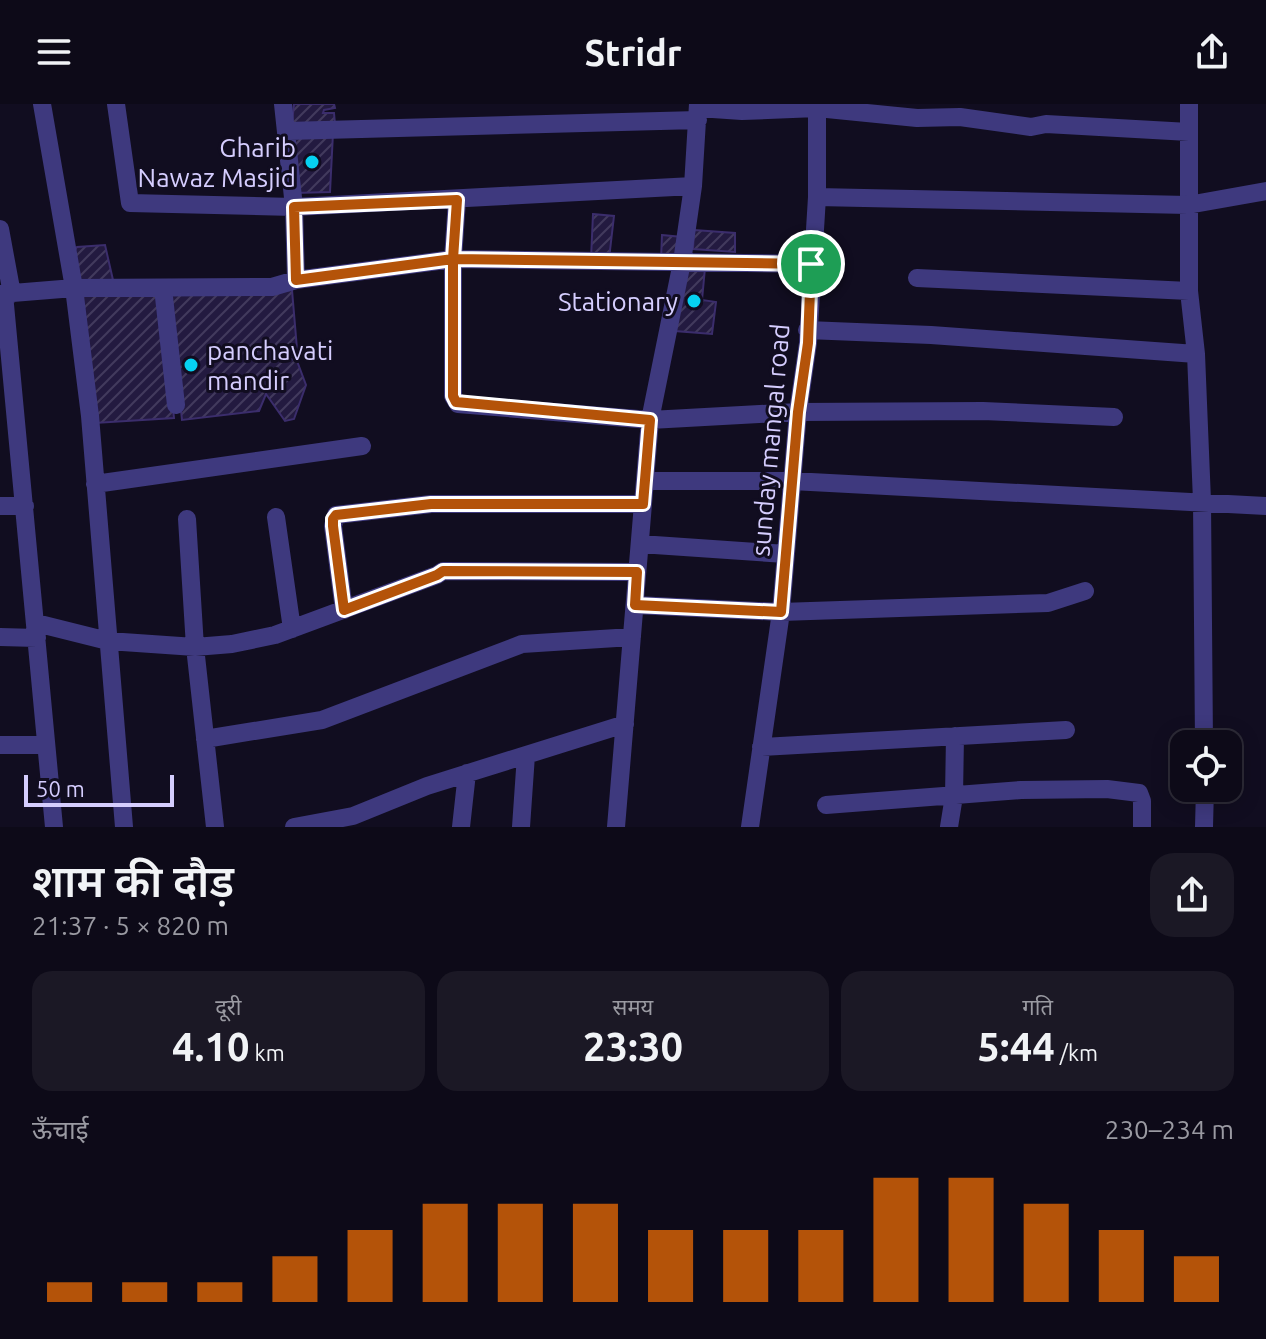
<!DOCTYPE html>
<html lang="hi">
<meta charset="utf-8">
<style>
body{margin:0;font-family:Ubuntu,"Noto Sans Devanagari",sans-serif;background:#1b1825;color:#f1f3f6;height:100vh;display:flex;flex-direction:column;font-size:30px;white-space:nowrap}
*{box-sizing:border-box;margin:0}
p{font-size:26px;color:#9a9aa2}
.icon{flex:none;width:44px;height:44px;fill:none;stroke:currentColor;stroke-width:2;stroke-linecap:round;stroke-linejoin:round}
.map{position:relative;height:723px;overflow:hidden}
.drawer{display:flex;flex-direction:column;background:#0d0a18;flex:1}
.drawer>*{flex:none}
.controls{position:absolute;left:1170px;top:626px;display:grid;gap:16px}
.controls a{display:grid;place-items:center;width:72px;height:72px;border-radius:16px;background:#0d0a18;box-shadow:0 4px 20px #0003,0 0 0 2px #2d2b37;font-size:40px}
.scale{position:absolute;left:24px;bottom:20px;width:150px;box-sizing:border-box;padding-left:8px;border:4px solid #d5cdfe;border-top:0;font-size:22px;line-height:28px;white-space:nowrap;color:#d5cdfe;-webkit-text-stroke:6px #110d20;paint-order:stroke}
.pin{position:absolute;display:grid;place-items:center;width:68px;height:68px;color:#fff;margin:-34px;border:4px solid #fff;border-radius:50%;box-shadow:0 2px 8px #0007}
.round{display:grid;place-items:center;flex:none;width:84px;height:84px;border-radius:24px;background:#1b1825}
.headline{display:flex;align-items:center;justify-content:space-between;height:136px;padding:0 32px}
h1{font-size:44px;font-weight:600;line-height:60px}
.figures{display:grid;grid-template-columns:repeat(3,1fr);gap:12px;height:136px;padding:8px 32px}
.figures div{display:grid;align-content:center;border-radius:20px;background:#1b1825;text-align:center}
.figures b{font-size:40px;font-weight:600}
.figures small{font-size:22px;font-weight:400}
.figures p{font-size:22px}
.chart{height:224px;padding:16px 32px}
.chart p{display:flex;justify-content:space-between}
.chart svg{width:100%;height:144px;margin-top:8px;stroke:#b45309;stroke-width:6}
header{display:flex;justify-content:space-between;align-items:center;height:104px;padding:0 32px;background:#0d0a18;font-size:36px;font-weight:600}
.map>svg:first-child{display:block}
</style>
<header><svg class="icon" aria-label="menu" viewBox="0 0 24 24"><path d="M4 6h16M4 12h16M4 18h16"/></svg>Stridr<svg class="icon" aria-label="share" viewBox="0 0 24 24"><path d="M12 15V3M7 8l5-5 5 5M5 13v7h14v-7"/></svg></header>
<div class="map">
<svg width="1266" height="723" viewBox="0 0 1266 723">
<defs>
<pattern id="building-hatch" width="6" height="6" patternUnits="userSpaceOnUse" patternTransform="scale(2)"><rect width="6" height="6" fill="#231a40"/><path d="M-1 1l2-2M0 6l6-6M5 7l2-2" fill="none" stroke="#423a5d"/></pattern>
</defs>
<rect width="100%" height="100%" fill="#110d20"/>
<path fill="url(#building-hatch)" stroke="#3b2d6c" stroke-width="2" d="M294,0H334L335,4L324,6L323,9H334L335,20H292Z
M290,29H333L330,88L295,89Z
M593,110L614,112L609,155H591Z
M694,126L735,129V148L693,145Z
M662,131L682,133L679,157L661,156Z
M105,141L113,176H77L73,149L77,143Z
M686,163L705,164L702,196L716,198L712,230L675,227Z
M292,186L297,245L289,254L297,257L306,281L294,315L285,317L266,290L259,307L182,316L169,189Z
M79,187L161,188L174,314L95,319Z"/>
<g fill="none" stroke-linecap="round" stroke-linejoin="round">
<path stroke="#3e397e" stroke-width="18" d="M42,0L74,184L90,312L124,723
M116,0L130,99L294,103L693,82
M1189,0V187L1196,250L1202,397L1204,640
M698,4L742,7L817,4L917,14L960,13L1031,23L1046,20L1189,28
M287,27L698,16
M817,93L1188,101L1266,87
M457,96L453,155V292L458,300L650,316L798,308L983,307L1114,313
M0,125L12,190
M917,174L1189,187
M296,176L453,155L811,160
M163,184L176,301
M0,190L74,184L272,183L296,176L294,103L283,0
M4,190L54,723
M807,226L931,231L1196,250
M645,377H792L1266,402
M95,380L362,342
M0,402H25
M276,413L292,525
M187,415L195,543L215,723
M640,440L786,450
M635,501L781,508L1048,499L1085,487
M344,506L333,422L336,411L431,400H643
M36,519L108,537L195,543L232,540L275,531L437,471L443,467L637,468
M0,533L37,534
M205,635L322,616L522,540L632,533
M0,641H46
M761,643L1066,626
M826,701L1021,686L1107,685L1139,689L1142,697V723
M294,723L353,712L427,682L625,620
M461,723L467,669
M521,723L526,651
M616,723L650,316L682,158L693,82L698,0
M750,723L781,508L798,308L808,239L817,93V0
M949,723L954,692L955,632
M1204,723L1205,684"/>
</g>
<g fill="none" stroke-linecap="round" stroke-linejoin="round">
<g stroke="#fff" stroke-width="16">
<path id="route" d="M811,160L453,155L296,176L294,103L457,96L453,155V292L456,298L650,316L643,400H431L336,411L333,415V422L344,506L437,471L443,467L637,468L635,501L781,508L798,308L808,239L811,160"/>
</g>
<use href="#route" stroke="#b45309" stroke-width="10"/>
</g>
<g fill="#06d1f1" stroke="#110d20" stroke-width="3">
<circle cx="312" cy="58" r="8"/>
<circle cx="694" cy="197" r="8"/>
<circle cx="191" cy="261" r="8"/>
</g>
<g text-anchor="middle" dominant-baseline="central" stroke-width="6" stroke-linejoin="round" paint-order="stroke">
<g font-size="26" fill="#d5cdfe" stroke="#110d20" text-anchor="end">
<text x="296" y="43">Gharib<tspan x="296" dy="30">Nawaz Masjid</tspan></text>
<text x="678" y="197">Stationary</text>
<text x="207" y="246" text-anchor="start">panchavati<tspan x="207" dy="30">mandir</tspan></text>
</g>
<g font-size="26" fill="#d5cdfe" stroke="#110d20">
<text transform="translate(770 336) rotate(-85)">sunday mangal road</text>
</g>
</g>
</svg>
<div class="controls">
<a><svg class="icon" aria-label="locate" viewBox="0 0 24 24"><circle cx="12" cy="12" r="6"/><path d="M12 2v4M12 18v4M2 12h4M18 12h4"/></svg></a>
</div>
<div class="scale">50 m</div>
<div class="pin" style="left:811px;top:160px;background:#1e9e55"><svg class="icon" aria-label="arrive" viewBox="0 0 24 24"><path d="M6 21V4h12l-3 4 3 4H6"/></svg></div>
</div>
<section class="drawer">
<div class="headline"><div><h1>शाम की दौड़</h1><p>21:37 · 5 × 820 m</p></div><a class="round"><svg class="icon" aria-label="share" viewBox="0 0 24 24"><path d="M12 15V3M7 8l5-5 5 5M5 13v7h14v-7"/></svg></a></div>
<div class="figures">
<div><p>दूरी</p><b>4.10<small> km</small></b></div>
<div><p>समय</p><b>23:30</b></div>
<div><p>गति</p><b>5:44<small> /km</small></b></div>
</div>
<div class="chart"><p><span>ऊँचाई</span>230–234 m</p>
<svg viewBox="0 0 160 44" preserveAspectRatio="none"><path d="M5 44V38M15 44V38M25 44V38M35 44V30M45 44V22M55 44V14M65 44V14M75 44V14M85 44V22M95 44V22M105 44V22M115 44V6M125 44V6M135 44V14M145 44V22M155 44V30"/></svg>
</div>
</section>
